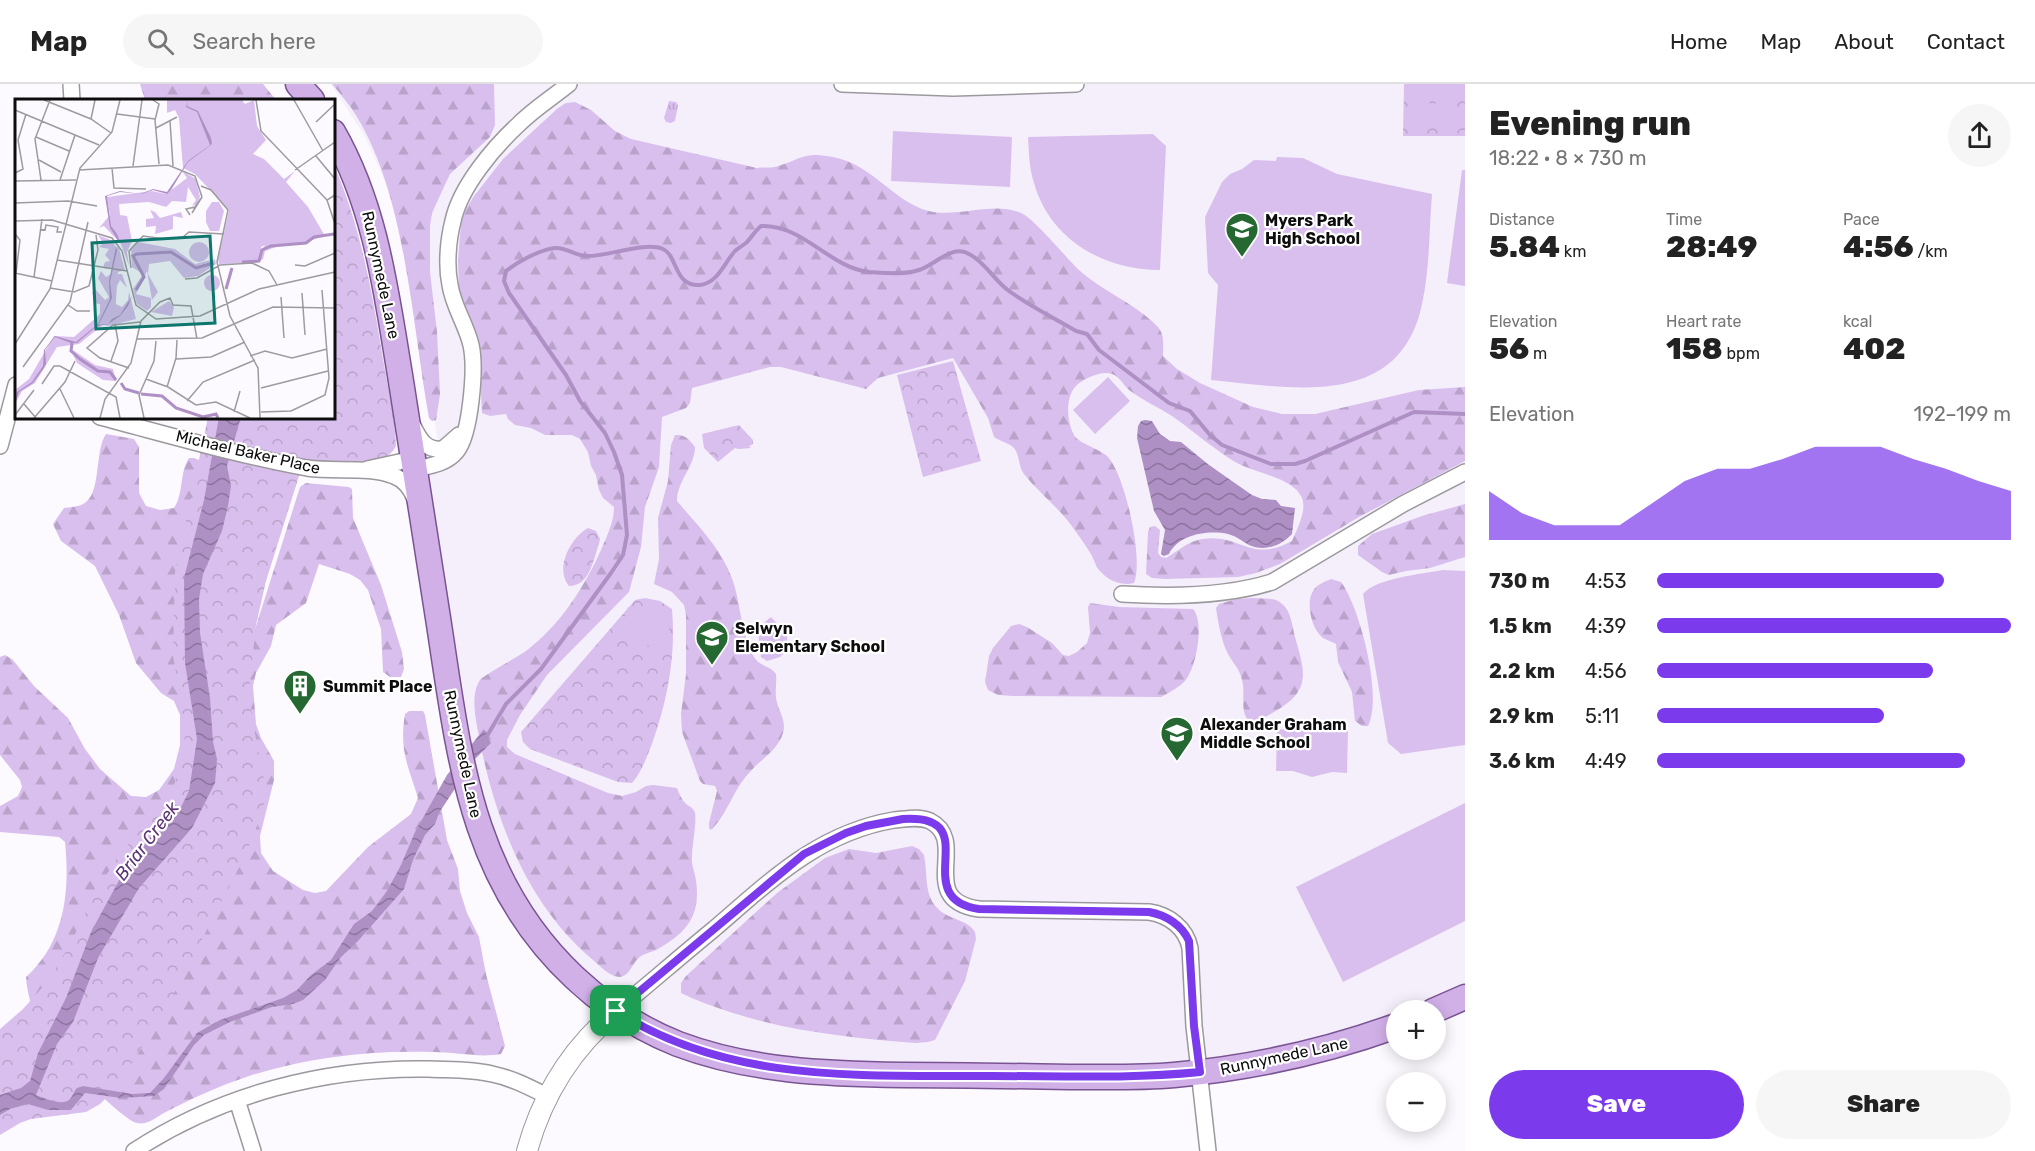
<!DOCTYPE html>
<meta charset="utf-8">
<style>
body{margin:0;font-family:Rubik,sans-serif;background:#f6f6f6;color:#222;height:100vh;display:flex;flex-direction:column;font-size:22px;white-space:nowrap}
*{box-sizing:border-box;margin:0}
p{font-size:20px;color:#767676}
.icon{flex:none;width:33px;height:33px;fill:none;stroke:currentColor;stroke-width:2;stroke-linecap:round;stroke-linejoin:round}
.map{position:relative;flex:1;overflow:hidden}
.side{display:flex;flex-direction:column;background:#fff;width:570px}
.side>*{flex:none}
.tools{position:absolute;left:1386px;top:916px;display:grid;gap:12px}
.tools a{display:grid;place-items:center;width:60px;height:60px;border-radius:50%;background:#fff;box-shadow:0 3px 15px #0003;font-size:30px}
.pin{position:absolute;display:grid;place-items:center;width:51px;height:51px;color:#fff;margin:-26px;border-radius:12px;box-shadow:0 3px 9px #0006}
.round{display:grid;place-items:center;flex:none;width:63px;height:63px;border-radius:32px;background:#f6f6f6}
.head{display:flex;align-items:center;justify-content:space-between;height:102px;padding:0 24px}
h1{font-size:33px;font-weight:800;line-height:45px}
.metrics{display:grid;grid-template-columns:repeat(3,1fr);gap:9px;height:102px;padding:6px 24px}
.metrics div{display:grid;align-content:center}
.metrics b{font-size:30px;font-weight:800}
.metrics small{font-size:16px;font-weight:400}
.metrics p{font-size:16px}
.chart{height:168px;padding:12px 24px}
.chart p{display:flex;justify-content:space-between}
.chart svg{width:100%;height:108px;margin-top:6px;fill:#7c3aed;opacity:.7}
.cta{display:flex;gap:12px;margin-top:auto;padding:12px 24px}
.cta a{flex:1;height:69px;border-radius:36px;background:#7c3aed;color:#fff;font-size:24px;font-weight:800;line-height:69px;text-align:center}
.cta a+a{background:#f6f6f6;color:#222}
ul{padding:0 24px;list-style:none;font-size:20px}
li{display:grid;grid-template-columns:96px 72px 1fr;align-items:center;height:45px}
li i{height:15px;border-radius:8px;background:#7c3aed}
header{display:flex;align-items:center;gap:36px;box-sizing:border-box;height:84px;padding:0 30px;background:#fff;border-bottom:2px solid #e0e0e0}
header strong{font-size:28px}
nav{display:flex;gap:33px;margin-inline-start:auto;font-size:21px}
.search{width:420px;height:54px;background:#f6f6f6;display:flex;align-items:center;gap:15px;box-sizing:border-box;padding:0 21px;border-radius:33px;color:#767676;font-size:22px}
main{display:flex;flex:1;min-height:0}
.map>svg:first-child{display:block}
</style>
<header>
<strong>Map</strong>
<div class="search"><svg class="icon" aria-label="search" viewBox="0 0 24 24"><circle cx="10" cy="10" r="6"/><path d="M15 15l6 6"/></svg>Search here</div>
<nav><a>Home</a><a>Map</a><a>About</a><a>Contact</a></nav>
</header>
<main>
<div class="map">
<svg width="1465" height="1067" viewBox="0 0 1465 1067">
<defs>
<pattern id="grass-tufts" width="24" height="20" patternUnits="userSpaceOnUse" patternTransform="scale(1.5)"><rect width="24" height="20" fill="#d9bfed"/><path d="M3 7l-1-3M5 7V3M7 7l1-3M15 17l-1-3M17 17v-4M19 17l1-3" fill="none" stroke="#b9a3ca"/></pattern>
<pattern id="forest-firs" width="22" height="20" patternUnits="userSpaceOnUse" patternTransform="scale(1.5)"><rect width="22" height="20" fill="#d9bfed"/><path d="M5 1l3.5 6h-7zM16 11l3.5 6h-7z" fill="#b9a3ca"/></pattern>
<pattern id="park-crowns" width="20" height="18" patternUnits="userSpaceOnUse" patternTransform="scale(1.5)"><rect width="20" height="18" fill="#d9bfed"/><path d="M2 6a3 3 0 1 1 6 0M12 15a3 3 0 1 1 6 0" fill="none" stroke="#b9a3ca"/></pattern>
<pattern id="water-waves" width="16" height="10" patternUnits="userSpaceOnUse" patternTransform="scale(1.5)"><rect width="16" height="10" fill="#ae90c5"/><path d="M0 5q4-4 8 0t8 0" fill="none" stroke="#8c749e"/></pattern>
</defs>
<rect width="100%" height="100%" fill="#fdfaff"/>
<path fill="#f5effb" d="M331,0H1465V904L1413,927H1396V934L1294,965L1172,982L866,981L740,968L692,953L637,930L586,891L539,837L516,801L495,755L479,703L426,380L441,376L411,199L395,128L384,95L365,53Z"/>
<path fill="url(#grass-tufts)" d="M669,17L676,18L678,21L675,37L671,39L666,38L664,34Z"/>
<path fill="url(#forest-firs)" d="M140,0H263L276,16H145Z
M332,0H494L495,41L490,53L450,90L432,129L430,142V188L437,248L440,310L436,336L432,337L429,334C412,241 406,113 357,33C350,21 341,11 332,0Z
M575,18L591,26L615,47L631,55L757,84C763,83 770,84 775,83C788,80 801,71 814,71C822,71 834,73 841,75C872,84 892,113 922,125C953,137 990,116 1021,129C1034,134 1067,175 1079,186C1103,208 1135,219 1157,242C1165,250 1163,261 1163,272L1177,285L1200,299L1253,323L1282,330H1315L1419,306L1465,303V377L1359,433L1280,480L1256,489L1238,493L1165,495L1152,494L1146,490L1148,448L1150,443L1155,442L1160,446L1158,469L1161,473L1166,474C1177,468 1188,457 1202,455C1241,449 1250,480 1292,457C1297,445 1307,427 1302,414C1294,394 1256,389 1239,380C1231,376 1223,370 1216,365C1201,355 1187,342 1172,332C1158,323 1142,316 1129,306C1123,301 1120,293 1112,290C1102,286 1082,295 1075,303C1065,315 1067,338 1074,351C1079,360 1099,364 1108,373C1125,391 1144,476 1134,499C1124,502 1112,498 1104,491C1097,485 1095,479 1092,472C1086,461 1078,451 1071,441C1057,422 1038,408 1024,390C1018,382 1020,371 1014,364C1009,359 1000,357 994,353L988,334L953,274L878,294L866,305L781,283H770L692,304L690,319L686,324L662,333L659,383L645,423L641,463L629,508L547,591L520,631L507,656V663L515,670L608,709L622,712L636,708L646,702L653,701L677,704C679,710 682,716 686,720C690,723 694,724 695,729C697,739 691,765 692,779C693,785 695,790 696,796C701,832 687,848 658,865C652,868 646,869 641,872C632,878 630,893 619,893C609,892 600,882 593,876C528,822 496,738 480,658C477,640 469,612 480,596C483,592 519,572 526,567C561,540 583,505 601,466C607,452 614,438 614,423L603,414L599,406L596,391L591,382L588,368L580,355L572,351H545L531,344L515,341L508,335L506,330L490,332L482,329L480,290L473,242L459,206L458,176L461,139L466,125L474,112L503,75L558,24L566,19Z
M106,350L134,355L139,363V409L146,422L160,426L174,424C184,409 179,390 189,374H194L240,393L251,558L300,403L306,399L349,403L352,405L353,434L381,501L402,568L404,585L401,593H390L383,588L381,545L368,506L360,496L350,490L319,480L306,519L276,541L271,562L256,589L253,602L256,640L261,654L274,677V696L260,752L261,769L273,787L303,806L315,809L326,807L368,763L411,730L418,714C408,681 399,667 405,630L409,627H423L425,631L447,756L458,785L460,807L467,829L479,853L486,890L505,962L501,970C478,974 456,968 433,968C371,966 309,973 249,992C219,1002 190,1015 162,1030C154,1035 147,1041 137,1039C122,1036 51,964 43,949C34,932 27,911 26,893C65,858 70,807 65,758L59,753L0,748V722L18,712L22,703L20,696L0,671V573L5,571L12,575L34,602L68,634L85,665L100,685L131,712L146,713L159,706L174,685L180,661V631L174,617L161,609L136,579L119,531L95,482L61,457L53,440L64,424C70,423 78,423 83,420C102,411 94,367 106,350Z
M675,351C685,350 690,356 695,363C695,382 677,397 677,417C698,442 722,465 733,497C741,522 741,550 754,573C760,583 770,581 776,590C777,598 775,605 776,613C777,626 787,635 783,649C778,666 761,675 750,688C733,705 728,730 711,746L709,744V739L717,707L715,702L703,700L700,697L682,648L681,630L686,590V531L684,521L672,508L654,500L659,475L658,434L668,397L671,361Z
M1465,420V473L1430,484L1406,487L1389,491L1382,488L1358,471V462L1372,450L1422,432Z
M1331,495L1341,498C1360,523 1383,613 1368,642H1362L1355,637L1352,608L1338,578L1336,560C1332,558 1327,556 1323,554C1312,546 1306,521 1312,509C1315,501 1324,498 1331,495Z
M1254,514C1262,515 1274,513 1281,519C1291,526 1292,541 1295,553C1304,585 1312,605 1279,625C1269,631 1261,636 1249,638C1239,626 1246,610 1242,596C1240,585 1231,577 1226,566C1221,554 1218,538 1216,524L1219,520L1236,515Z
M1090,519L1119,523L1193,525C1205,538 1196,585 1185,597C1178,604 1170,608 1161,613L1013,612L998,611L988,606L985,598L989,572L993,564L1011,542L1019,540L1027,543L1052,559L1063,571L1069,572L1077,568L1087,559L1090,549L1088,523Z
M912,762L919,765L924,771C929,796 921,820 951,833C961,837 970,840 975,848L976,855L965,897L935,956L928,958L916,959C853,954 793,948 733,929C715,923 697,917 681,909V899L686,892L777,809L825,774L849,765L876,769Z"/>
<path fill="url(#park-crowns)" d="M1404,0H1465V52H1403Z
M333,79C361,142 372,208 383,275C388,304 395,333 396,362C384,388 327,378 304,376L266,497L256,541L249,606L252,634L266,707L262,730L243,776L169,919L117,1003L100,1020L86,1028L31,1035L20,1039L0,1051V945L23,925L48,897L68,864L98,804L117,774L163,719L174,701L181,681L186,650L173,571L175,489L208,333H333Z
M953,277L981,377L923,393L897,291Z
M739,341L753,356V360L749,362L751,364L738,365L735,364L718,378L704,364L702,350Z
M588,444L596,447L600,455L599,460C593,476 590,502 569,502C554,485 571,453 588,444Z
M645,514L660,517L672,525C676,571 668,614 653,657C647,672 643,686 632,699L618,698L530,665L523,658L521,648L635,516Z
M771,533L787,550V566L780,573L767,577L761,573L758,547L759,543Z"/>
<path fill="#d9bfed" d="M1408,0H1430L1429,39L1408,38Z
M1436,0H1457V39H1435Z
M893,47L1012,53L1010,103L891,97Z
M1153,50L1166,62L1160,186C1104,186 1050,156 1034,99C1029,84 1029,68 1028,53Z
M1277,73L1303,74L1337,90L1432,110C1429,146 1430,184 1422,220C1400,326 1292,304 1211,296L1218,201L1208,189L1205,133L1222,98L1230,90L1242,85L1254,76L1276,77Z
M1462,86H1465V202L1447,199Z
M1108,293L1130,317L1095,350L1073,326Z
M1443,486L1465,487V661L1401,670L1388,659L1363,510C1376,494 1422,490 1443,486Z
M628,523L672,534L664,566L619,553Z
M1312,641L1332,647H1348L1347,689L1332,688L1312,693L1293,687H1276L1277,645L1292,646L1301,642Z
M1465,719V837L1343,898L1296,803Z"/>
<path fill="url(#water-waves)" d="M219,333H241L227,382L231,402L228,422L222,447L203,490L199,515L200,549L210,614L213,658L217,675L215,699L192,744L139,804L98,874L73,938L57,960L36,1011C44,1014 61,1022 69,1016C72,1014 74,1007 77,1004L83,1002L132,1010L150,1009L164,994L197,949L220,936L283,914L297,906L311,891L331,876L354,840L372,827L387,807L401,781L415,748L447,691L484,645L491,659L473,677L439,729L435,740L425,751L413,776L404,805L358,857L340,874L325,896L303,916L293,920L272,923L230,938L204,951L194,961L164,1005L154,1012L121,1014L85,1009L71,1026H48L28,1020L10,1025L0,1031V1011L21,1004L30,997L38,969L66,914L91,848L129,778L153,750L181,723L189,707L197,655L185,579L184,494L204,416Z
M1145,336L1152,337L1160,350L1170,357L1181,358L1209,381L1252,411L1262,415L1276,416L1281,422L1295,424L1292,450C1281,462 1264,468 1249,461C1242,457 1236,452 1228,450C1208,446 1179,450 1169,470L1164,472L1161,470L1165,446L1154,427L1137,354L1138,342L1141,337Z"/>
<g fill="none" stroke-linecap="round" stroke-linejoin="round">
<path stroke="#ae90c5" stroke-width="4" d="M487,652L506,620L541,585L611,489L623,471L627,451L622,391L614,368L605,349L580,317L566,291L509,209L504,197L506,187C519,177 539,166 555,164C566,163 576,172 586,172C607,173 645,157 663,165C678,172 674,203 700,201C718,199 724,179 735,167C738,164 742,162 746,159C751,154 755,147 761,142C803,140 830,184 869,188C885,189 905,191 919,186C935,181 952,160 969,170C985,178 994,196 1009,207C1030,222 1054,234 1076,247L1087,250L1099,266L1169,319L1190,327L1210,351L1222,361L1271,380H1295L1305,377L1414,328L1465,330"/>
<g stroke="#9c999e" stroke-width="18">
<path id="minor" d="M71,0L72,16
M842,0L953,4L1076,0
M100,333C169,351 237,371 307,384C335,388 369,382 394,392C405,396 411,405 415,415
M413,342C420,356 426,367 443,365L459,351
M0,362L16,301
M367,385L413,375
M415,385C429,382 446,380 456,368C471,351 476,283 471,261C466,240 453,222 450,201C446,182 448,156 453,137C460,103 494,63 519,40C534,25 553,13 569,0
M1122,510C1169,513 1227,512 1272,498L1403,420L1465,388
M616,927C649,900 681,872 714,845C770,797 818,749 894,736C906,735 919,732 930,737C970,757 915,816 979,825L1149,828C1169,831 1186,844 1190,864L1194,942L1208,1067
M237,1016L253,1067
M134,1067C221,1010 326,983 429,985C450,986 472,985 492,990C512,994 529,1003 547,1012"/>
</g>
<g stroke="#9c999e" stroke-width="22">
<path id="tertiary" d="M527,1067C542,1012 572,964 616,927"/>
</g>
<g stroke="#795492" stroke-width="27">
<path id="primary" d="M298,0L312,16
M333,48C376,123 386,207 400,291C413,372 426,453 438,534C459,669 469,795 575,894C605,922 640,945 678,960C750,987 826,990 903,991C958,991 1014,992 1069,993C1104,993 1140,994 1174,991C1251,984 1324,968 1396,942
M1433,927L1465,913"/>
</g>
<use href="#minor" stroke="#fff" stroke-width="15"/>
<use href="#tertiary" stroke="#fff" stroke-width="20"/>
<use href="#primary" stroke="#d1b0e8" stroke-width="24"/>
</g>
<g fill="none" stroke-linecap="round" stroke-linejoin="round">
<g stroke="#fff" stroke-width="12">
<path id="route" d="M903,735C989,730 905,814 979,825L1149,828C1166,831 1182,841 1189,857L1194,942L1200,988C1130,995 1061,992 991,992C862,991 729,1000 616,927L804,770L846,749L866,742Z"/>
</g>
<use href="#route" stroke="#7c3aed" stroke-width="8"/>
</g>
<defs>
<g id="school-pin" transform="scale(1.725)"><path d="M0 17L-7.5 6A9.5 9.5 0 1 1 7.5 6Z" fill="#266832" stroke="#fff"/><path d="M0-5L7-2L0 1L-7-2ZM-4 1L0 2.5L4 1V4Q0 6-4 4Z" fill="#fff"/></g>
<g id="building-pin" transform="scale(1.725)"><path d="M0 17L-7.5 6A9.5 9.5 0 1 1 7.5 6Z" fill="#266832" stroke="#fff"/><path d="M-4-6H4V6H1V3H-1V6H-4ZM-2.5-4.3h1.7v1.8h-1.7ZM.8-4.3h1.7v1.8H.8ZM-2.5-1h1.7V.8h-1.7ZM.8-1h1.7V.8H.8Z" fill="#fff"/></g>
</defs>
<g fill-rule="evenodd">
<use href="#school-pin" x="1242" y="145"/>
<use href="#school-pin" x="712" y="553"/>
<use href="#building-pin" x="300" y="602"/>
<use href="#school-pin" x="1177" y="649"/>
</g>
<g text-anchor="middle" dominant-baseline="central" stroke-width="4.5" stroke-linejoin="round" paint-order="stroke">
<g font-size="16" font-weight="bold" fill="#0e0d0e" stroke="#fff" text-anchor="start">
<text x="1265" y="136">Myers Park<tspan x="1265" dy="18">High School</tspan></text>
<text x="735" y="544">Selwyn<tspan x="735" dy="18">Elementary School</tspan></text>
<text x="323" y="602">Summit Place</text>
<text x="1200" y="640">Alexander Graham<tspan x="1200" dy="18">Middle School</tspan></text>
</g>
<g font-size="16" fill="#0e0d0e" stroke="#fff">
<text transform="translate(381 191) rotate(78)">Runnymede Lane</text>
<text transform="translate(248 368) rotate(13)">Michael Baker Place</text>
<text transform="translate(463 670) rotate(78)">Runnymede Lane</text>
<text transform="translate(1284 972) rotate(-12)">Runnymede Lane</text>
</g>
<g font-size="18" font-style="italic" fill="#5b3375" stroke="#fff">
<text transform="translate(147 757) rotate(-53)">Briar Creek</text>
</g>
</g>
<g transform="translate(15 15)">
<rect width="320" height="320" fill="#fdfaff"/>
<path d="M152,1H227L230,5L239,1L242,27L251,41L238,55L249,60L269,80L280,72L271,83L293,108L310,137L281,146H250L246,148L247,159L226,163L203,162L214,111L180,75L168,69L164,19L160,11L152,14ZM135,111L140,113L145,119L166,113L168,119L158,117V130L140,135L141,127L131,128V120L139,119Z" fill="#d9bfed"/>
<path d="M188,57L199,73L227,91L213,89L197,76L184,59ZM167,72L181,80L185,98L182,105L177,107L181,101L173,88L171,103L157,102L151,108L134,103L104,105L105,116L112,117L117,142L112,153L114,167L106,145L89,127L84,129L95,116L92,98L137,92L151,95L172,79ZM264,94L288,123L290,129L277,134V125ZM222,109L206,159L219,162L230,157L242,158L258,134L264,147L250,152L248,160L242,164L204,165L203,155L214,120ZM83,136L98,142L110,172L88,169L90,163L95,162L90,156L94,150L84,148L88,144ZM123,143L160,150L180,165L200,160L201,165L183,177L169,179L155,162L134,165L133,175L143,193L137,201L132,172L121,195L136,199V208L132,212L122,205L118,190L128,175L117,168L116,151ZM86,172L91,178L98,174L100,187L103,175H107L112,189L105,181L100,191L101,205L107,208L113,201L114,193L121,220L93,227L85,224V205L79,204L81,201L77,194L80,190L90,201L94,198L83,179ZM154,202L159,208L157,217L136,213ZM55,249L80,266L98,270L101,282L88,281L62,264Z" fill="#d9bfed"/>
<path d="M100,147L104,149L110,171L103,173L101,202L90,224L64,245L42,248L20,284L7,292L0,305V291L14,280L39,237L59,238L84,216L94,198Z" fill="#d9bfed"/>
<path d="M197,103H204L209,112L204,132H195L191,123V112ZM174 153a10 10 0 1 1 20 0a10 10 0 1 1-20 0ZM189 184a8 8 0 1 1 16 0a8 8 0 1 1-16 0Z" fill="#d9bfed"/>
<path d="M173,1L172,7L183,12L196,39L197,45L173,63L156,91L152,95L138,91L126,95L105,93L92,97L96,127L102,135L104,140V143L95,129L90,97L105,92L125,95L138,90L152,93L173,62L195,46L182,13L171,8ZM101,148L102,151L95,183L97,199L84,225L86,226L88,225H93L97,220L105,216L117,197L113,207L105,217L93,225L82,227L62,244H56L40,238L30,251L31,265L29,269L18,284L4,293L0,304L2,293L17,283L28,267L29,251L40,237L61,243L83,225L95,200L94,182Z" fill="#ae90c5"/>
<path fill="none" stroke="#ae90c5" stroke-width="3" d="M227,163L244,162L247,151L256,147L291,144L299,138L319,135M211,190L217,169M121,191L129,178L118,157L122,155L156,153L181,169L199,164M57,244L56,252L65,260L83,272L95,273L101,281M106,284L110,290L124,294M126,295L147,297L161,309L188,318L201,315L203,319"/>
<path fill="none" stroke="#9d9b9f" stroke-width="1.5" d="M29,1L76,20L96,34M138,1L144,5L140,21L144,65M241,1L246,32L312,101M279,1L308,52M0,11L84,46M102,15L140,20M76,20L80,1M155,22L158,67M301,23L320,5M141,29L162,18M21,38L54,52M301,57L320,80M24,61L46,73M118,67L127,1M97,69L99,89L131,90M64,71L153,66L180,77L187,98M280,71L320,43M0,74L8,70L3,41L11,15M26,81L20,40L35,1M45,81L60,36M0,82L61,81M186,87L196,91L213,111L202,163L215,217L243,269M320,96L312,101L320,125M0,104L53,102L82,107M175,116L171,110L180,108L187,98L177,114M0,122L37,121L97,139L107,152L121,206L141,220L185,217L244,190L320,173M25,130L30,131L31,126L43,128L42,133H47M0,135L5,141L1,174M42,161L112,172M280,166L290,167L320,154M116,169L114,152L128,137L150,140L168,138L174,133L209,135M0,174L37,182M19,178L27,120M170,180L182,179L205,166L237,164L254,172L262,186M35,189L59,193L74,187L83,151L81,136M287,194L290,236M266,198L269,239M53,206L62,212H75M122,240L187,239L258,208L320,209M0,245L35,190L65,69L97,33L105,1M235,257L250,252L277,259L312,250M161,260L196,258L230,243M96,262L103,242L100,225M8,268L55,203L73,123M243,268L245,319M114,269L85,259L72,249L98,226L125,223M131,280L153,288L181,306L201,303L235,319M27,285L39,267H45L101,298L105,319M152,288L161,259L162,241M246,289L313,272M45,290L59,319M172,302L188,283L240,261M9,305L21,319M219,313L225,292M246,313L276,312L310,296L314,279L307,191M0,316L19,291M19,319L50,283L60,262M85,319L90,300L116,264L126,222L145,203L155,199L158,206L176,207L182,240M129,319L124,296L139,262L141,242"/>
<path fill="#0f766e" fill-opacity="0.15" stroke="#0f766e" stroke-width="3" d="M195,137L200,224L81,230L77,144Z"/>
<rect width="320" height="320" fill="none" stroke="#0e0d0e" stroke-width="3"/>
</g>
</svg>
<div class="tools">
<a>+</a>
<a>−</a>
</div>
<div class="pin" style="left:616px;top:927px;background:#1e9e55"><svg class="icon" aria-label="arrive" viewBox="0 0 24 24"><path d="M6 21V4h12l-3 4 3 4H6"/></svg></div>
</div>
<section class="side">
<div class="head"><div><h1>Evening run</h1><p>18:22 · 8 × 730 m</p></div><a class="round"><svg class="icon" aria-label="share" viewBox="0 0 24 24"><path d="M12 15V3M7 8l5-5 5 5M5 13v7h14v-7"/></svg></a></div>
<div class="metrics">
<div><p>Distance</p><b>5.84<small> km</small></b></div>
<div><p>Time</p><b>28:49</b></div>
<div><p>Pace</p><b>4:56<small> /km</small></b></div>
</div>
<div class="metrics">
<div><p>Elevation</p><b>56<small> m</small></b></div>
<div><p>Heart rate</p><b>158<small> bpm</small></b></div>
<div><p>kcal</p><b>402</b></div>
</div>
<div class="chart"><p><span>Elevation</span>192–199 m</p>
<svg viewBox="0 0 160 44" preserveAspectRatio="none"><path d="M0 44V24L10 33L20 38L30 38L40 38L50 29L60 20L70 15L80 15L90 11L100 6L110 6L120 6L130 11L140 15L150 20L160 24V44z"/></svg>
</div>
<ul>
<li><b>730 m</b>4:53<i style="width:81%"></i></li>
<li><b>1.5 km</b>4:39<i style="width:100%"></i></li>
<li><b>2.2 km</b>4:56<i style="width:78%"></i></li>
<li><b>2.9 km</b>5:11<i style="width:64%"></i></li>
<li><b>3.6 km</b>4:49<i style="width:87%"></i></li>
</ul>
<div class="cta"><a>Save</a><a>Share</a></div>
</section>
</main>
